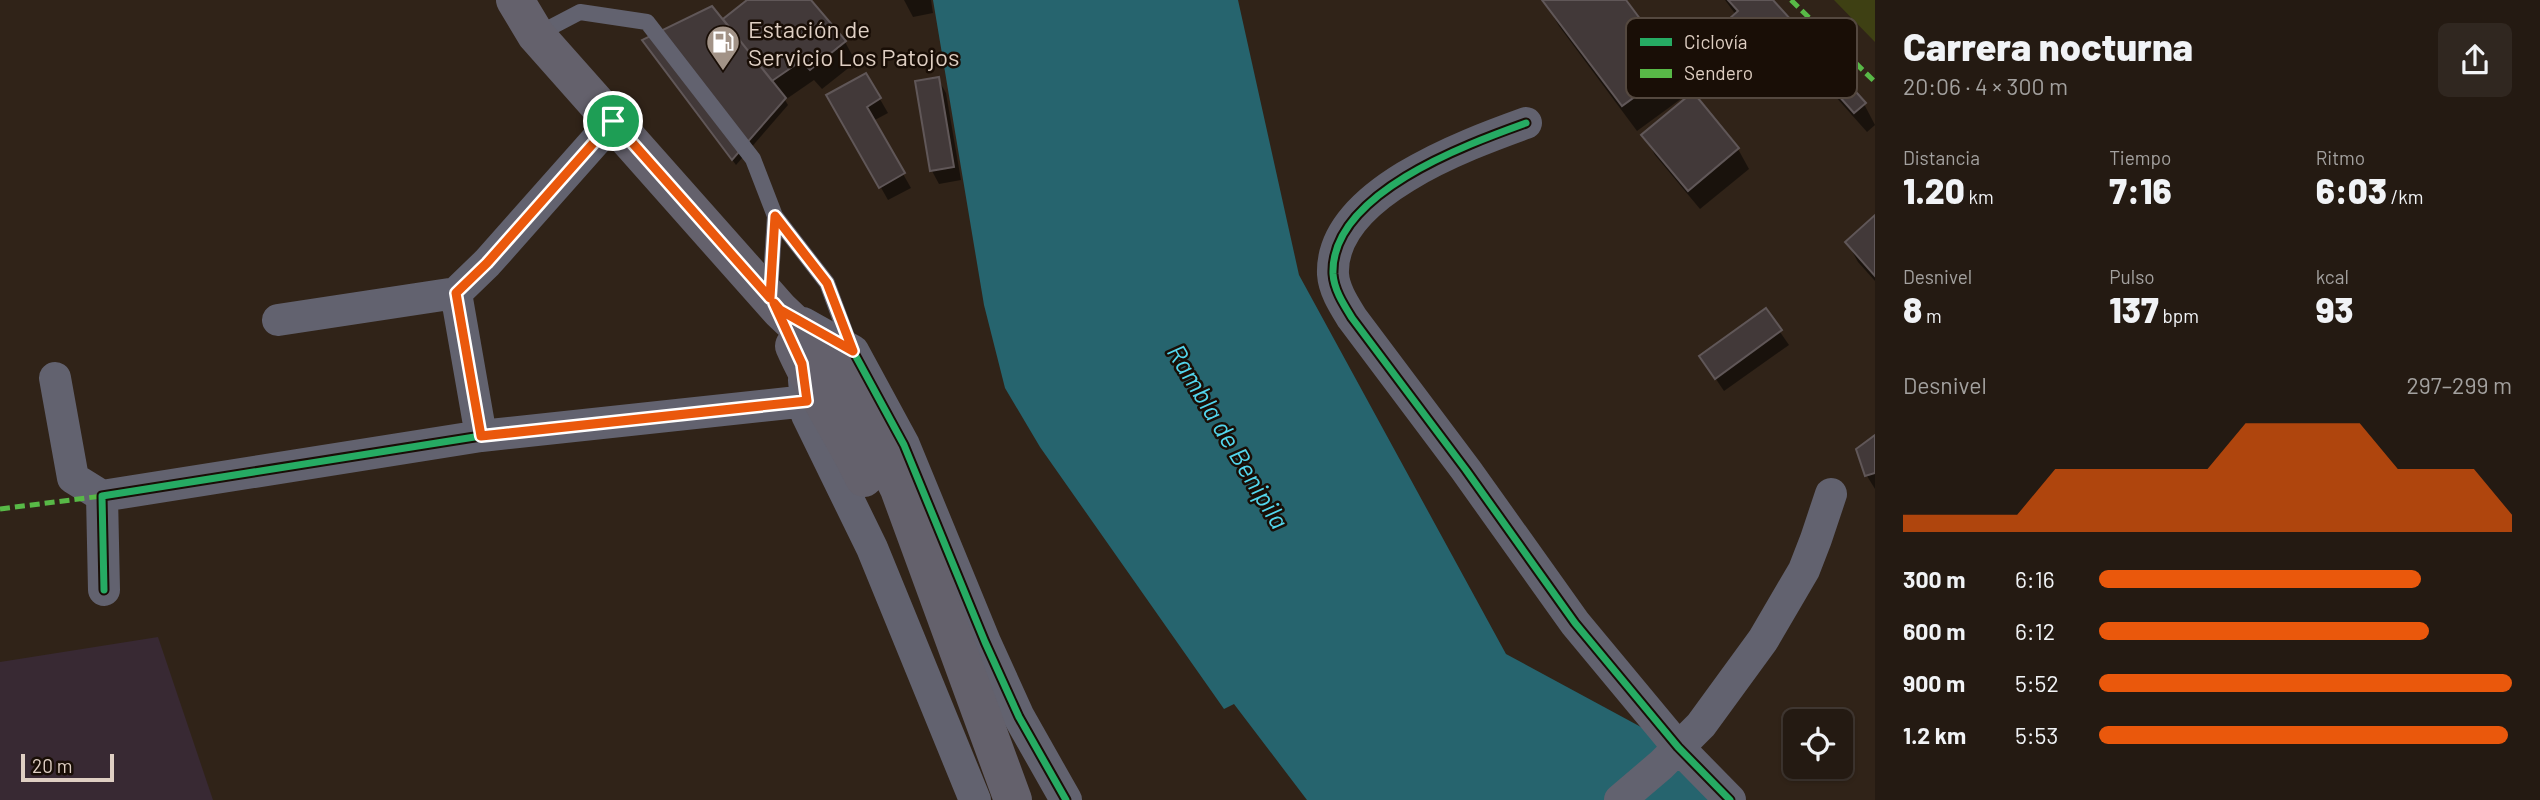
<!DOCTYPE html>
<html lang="es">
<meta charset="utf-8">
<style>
body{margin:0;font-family:Barlow,sans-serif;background:#302720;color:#f1f3f6;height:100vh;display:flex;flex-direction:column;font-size:26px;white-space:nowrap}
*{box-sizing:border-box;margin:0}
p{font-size:23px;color:#a3a19f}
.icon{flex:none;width:38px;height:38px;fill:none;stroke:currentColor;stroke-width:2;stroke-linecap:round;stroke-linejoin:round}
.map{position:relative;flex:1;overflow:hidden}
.panel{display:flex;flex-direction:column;background:#241a12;width:665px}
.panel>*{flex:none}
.controls{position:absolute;left:1783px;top:709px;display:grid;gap:14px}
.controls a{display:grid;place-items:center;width:70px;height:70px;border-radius:10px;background:#241a12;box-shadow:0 2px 5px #0004,0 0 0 2px #413832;font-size:35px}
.scale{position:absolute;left:21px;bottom:18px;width:93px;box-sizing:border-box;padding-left:7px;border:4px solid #dfcfc3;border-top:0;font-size:19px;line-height:24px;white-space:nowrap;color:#dfcfc3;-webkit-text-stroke:5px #190e06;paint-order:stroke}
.pin{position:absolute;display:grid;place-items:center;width:60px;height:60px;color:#fff;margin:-30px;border:4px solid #fff;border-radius:50%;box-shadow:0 2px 7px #0007}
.round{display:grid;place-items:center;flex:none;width:74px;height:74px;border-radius:10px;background:#302720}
.headline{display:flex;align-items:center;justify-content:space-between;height:119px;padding:0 28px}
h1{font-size:38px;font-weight:800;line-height:52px}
.stats{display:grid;grid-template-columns:repeat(3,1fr);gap:10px;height:119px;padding:7px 28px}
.stats div{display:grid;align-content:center}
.stats b{font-size:35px;font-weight:800}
.stats small{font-size:19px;font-weight:400}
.stats p{font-size:19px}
.chart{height:196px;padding:14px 28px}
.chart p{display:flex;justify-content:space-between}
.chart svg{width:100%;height:126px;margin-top:7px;fill:#ea580c;opacity:.7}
ul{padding:0 28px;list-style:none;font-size:23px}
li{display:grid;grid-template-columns:112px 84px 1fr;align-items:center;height:52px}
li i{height:18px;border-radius:9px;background:#ea580c}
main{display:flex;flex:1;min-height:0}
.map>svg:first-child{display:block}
</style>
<main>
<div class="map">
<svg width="1875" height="800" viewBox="0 0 1875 800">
<rect width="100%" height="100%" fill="#302318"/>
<path fill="#382933" d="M158,637L213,800H0V662Z"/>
<path fill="#3e4013" d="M1834,0H1875V42Z"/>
<path fill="#26646e" d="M933,0H1238L1299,275L1506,654L1678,747L1730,800H1307L1234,704L1224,709L1040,447L1005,388L984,305Z"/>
<path fill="#0007" d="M750,0H809L845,42L856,62L822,89L814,80L785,100L788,105L736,165L648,47L728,29L730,28L725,20Z
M904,0H931L933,13L913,17Z
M1544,0H1624L1674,68L1689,93L1637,131L1559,26Z
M1725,0H1771L1864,104L1875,125L1867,132L1794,50L1761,80L1732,48L1721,28L1736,15Z
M866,75L888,113L873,121L911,188L888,200L829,96Z
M938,79L946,93L961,180L939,184L932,171Z
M1644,135L1738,149L1749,169L1700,209L1655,155Z
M1875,217V281L1858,262L1847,242Z
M1765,310L1789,345L1724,391L1701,357Z
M1875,438V489L1867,476L1858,449Z"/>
<path fill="#423939" stroke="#605758" stroke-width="2" d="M747,0H811L846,41L810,70L801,61L772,81L723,19Z
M1542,0H1626L1676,67L1622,106Z
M1728,0H1773L1866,103L1854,113L1782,32L1748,61L1719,28L1738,11Z
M712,6L786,98L732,160L642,40Z
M866,73L881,98L867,107L905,173L879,188L826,95Z
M939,77L954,167L930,171L915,81Z
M1693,92L1739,148L1688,191L1641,135Z
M1875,215V276L1845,242Z
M1766,308L1782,330L1715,379L1699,356Z
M1875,435V473L1865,476L1856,449Z"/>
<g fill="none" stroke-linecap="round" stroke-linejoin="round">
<path stroke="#62626f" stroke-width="16" d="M536,35L580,12L647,22L753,159L775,216L770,292
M775,216L827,283L850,345"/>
<path stroke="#62626f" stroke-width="32" d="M1526,123C1465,145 1330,194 1333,274C1334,290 1344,305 1352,318L1466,470L1575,623L1678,747L1730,800
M456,293L481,436
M278,320L456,293L487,263L613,121
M803,323L853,351L904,445L985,642L1019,717L1066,800
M55,378L73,478L102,496
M804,380L807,415L872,548L975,800
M104,590L102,496L481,436L807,401
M1620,800L1661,765L1701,725L1763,640L1804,570L1816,539L1831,494"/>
<path stroke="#64616c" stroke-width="38" d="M515,0L536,35L780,310L818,346L853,395L899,489L1013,800
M794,346C814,392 843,433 864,478"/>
<path stroke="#58b947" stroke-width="5" stroke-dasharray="10 5" stroke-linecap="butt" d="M1791,0L1875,82
M0,509L102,496"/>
<g stroke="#190e06" stroke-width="11">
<path id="cycleway" d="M1526,123C1465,145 1330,194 1333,274C1334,290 1344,305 1352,318L1466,470L1575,623L1678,747L1730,800
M780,310L853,351L904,445L985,642L1019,717L1066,800
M104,590L102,496L481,436L807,401"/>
</g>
<use href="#cycleway" stroke="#26ab63" stroke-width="7"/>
</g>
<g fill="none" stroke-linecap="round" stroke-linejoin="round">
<g stroke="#fff" stroke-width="14">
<path id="route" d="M613,121L770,298L775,216L827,283L853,351L780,310L774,303L802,364L807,401L481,436L456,293L487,263Z"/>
</g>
<use href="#route" stroke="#ea580c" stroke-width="9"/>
</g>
<defs>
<g id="fuel-pin" transform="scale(1.75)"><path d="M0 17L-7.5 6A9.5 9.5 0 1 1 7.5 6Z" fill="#a29387" stroke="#190e06"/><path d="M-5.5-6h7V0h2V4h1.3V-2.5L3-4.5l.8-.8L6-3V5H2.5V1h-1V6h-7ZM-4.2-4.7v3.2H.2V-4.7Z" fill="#fff"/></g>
</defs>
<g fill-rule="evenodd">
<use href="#fuel-pin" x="723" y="42"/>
</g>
<g text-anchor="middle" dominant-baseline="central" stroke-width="5" stroke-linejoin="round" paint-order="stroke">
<g font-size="24" fill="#dfcfc3" stroke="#190e06" text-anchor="start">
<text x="748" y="28">Estación de<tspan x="748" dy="28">Servicio Los Patojos</tspan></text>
</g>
<g font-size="26" font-style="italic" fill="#53d6ed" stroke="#190e06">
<text transform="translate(1229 436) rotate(59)">Rambla de Benipila</text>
</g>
</g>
<rect x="1626" y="18" width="231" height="80" rx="10" fill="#190e06" stroke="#54483f" stroke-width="2"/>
<rect x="1640" y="38" width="32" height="8" fill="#26ab63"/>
<rect x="1640" y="69" width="32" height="9" fill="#58b947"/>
<g font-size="19" fill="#dfcfc3">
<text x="1684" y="49">Ciclovía</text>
<text x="1684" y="80">Sendero</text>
</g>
</svg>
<div class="controls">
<a><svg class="icon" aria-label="locate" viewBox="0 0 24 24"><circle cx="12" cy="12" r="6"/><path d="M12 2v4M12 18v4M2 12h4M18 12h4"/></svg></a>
</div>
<div class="scale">20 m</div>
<div class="pin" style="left:613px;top:121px;background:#1e9e55"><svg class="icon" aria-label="arrive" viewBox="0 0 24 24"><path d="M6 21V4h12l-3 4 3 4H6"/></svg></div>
</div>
<section class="panel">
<div class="headline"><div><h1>Carrera nocturna</h1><p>20:06 · 4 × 300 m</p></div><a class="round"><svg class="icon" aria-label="share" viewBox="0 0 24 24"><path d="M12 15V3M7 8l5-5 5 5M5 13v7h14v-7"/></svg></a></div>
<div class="stats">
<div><p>Distancia</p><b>1.20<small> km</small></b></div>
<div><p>Tiempo</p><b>7:16</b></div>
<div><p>Ritmo</p><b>6:03<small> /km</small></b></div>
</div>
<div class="stats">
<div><p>Desnivel</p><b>8<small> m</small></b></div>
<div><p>Pulso</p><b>137<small> bpm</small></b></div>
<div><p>kcal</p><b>93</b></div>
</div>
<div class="chart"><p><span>Desnivel</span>297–299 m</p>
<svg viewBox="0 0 160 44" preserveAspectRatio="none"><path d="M0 44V38L10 38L20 38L30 38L40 22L50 22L60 22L70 22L80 22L90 6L100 6L110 6L120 6L130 22L140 22L150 22L160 38V44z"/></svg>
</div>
<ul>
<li><b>300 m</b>6:16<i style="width:78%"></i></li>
<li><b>600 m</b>6:12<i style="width:80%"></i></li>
<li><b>900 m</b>5:52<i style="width:100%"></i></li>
<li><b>1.2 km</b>5:53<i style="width:99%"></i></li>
</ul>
</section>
</main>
